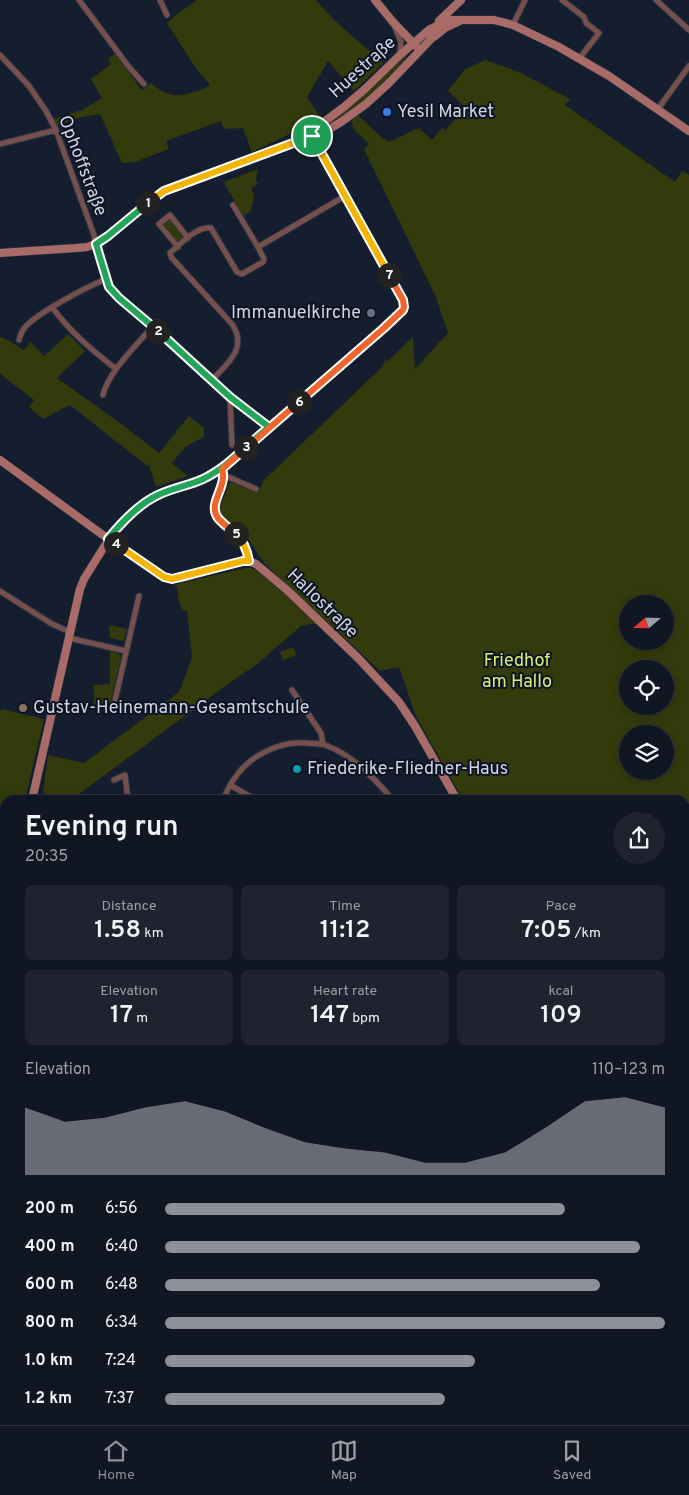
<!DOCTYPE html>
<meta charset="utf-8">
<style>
body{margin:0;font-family:Overpass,sans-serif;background:#1e232f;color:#f1f3f6;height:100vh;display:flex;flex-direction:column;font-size:19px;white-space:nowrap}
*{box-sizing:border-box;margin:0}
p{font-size:16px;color:#9c9fa5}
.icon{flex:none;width:28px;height:28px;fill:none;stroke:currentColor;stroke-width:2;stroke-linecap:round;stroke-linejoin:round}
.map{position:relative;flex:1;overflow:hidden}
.details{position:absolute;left:0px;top:795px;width:690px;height:630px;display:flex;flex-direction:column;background:#101622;border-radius:15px 15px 0 0;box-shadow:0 2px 8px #0003,0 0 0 1px #303540}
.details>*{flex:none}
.needle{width:32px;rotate:250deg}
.buttons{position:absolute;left:619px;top:595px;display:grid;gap:10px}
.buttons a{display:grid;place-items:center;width:55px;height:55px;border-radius:50%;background:#101622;box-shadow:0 2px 8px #0003,0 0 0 1px #303540;font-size:25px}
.pin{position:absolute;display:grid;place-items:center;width:42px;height:42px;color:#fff;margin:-21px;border:2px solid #fff;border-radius:50%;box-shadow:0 1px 5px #0007}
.km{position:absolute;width:25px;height:25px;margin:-12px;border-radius:50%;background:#222;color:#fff;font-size:14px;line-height:25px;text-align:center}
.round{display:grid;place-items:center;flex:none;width:52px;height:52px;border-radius:26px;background:#1e232f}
.headline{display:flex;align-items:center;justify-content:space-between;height:85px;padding:0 25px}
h1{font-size:28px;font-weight:600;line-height:38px}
.figures{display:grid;grid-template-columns:repeat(3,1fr);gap:8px;height:85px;padding:5px 25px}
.figures div{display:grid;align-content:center;border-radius:8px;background:#1e232f;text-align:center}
.figures b{font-size:25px;font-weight:600}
.figures small{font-size:14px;font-weight:400}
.figures p{font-size:14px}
.chart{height:140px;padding:10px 25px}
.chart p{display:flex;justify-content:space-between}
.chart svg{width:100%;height:90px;margin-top:5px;fill:#8c9099;opacity:.7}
ul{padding:0 25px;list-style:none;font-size:16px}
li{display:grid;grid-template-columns:80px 60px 1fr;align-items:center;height:38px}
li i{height:12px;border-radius:6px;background:#8c9099}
.dock{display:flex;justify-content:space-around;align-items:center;height:70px;border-top:1px solid #303540;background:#101622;font-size:14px;color:#9c9fa5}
.dock a{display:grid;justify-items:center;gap:2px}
.dock .current{color:#8c9099}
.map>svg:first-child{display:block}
</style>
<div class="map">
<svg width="689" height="1425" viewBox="0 0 689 1425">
<rect width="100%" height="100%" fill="#151e2e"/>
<path fill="#333a0c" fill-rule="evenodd" d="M197,0H316L334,20L383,63L354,91L328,61L307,97L320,117L296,131L252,152L243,128L224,129L221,121L166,141L169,149L135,162L122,163L100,114L73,119L57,126L53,119L82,110L102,98L91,79L111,64L108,59L115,54L142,90L151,83C156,87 162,92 169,94C181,98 198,91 210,86L208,82L197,70L167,23L181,11Z
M405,55L407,57L378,89L361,104L322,131L320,130L362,96Z
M485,60L519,72L570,99L565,105L675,182L682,171L689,175V1035L685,1032V800H463L415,714L399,667L380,671L264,563L249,540L221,517L219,510L230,482L258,492L264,480L382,367L386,359L388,361L413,337L415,369L448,333L435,295L364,149L369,144L353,129L352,120L358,115L381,137L389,142L419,128L432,140L442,128L445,130L466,108L448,91L464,70ZM628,604H665V641H628ZM628,669H665V706H628ZM628,734H665V771H628Z
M258,169L256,180L258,184L251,188L254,196L251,211L243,216L224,182Z
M169,217L187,238L178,244L161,224Z
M68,334L85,351L57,378L124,426L159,453L189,416L204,428V437L185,447L172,463L188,476L156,487L149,465L147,466L70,405L43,419L29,407L34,400L0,374V337L10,341L24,350L28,346L30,341L44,356Z
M245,568H252L260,573L287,596L317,624H309L301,626L256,665L228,684L71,800H41L42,798H44L45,793L43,792L48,755L84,763L179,692L192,658L187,611H183L179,602L177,588L174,585Z
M109,625L127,629L124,641L110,638Z
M293,647L297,655L283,660L280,652Z
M110,651L119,653L121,657L110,705L94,706V685L110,684Z
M2,709L44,719L25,800H5V827L0,820V711Z
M685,1047L689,1050V1306L685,1300Z
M0,1368L5,1369V1420H226L227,1425H0Z
M276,1420H420L422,1421L425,1425H277Z
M539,1420H678V1422L675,1425H543Z"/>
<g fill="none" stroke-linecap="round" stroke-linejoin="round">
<path stroke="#00090b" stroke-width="2" d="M421,1423L422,1425"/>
<g stroke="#2f3847" stroke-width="7">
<path id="street" d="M79,0L129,67L144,84
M160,0L167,15
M562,0L584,17L586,23L599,33L579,59
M656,0L689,30
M394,25L401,42L400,54
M513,25L525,0
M0,55L29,86L46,111L56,130L94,235C98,258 103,281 119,298L230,397L269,427
M658,109L689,66
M0,144L56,130
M233,205L258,247
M178,247L159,224L170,215L188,238
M52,307C70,332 92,350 116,369
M19,340C20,337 21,333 23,330C32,315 89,286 106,279
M212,380C228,363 248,348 232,324L171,257L170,253C179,245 198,225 211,228L237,272L242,274L263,262L264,259L258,247L345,196
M103,395C109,371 136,346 152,327
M230,397L232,445
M222,469C228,486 212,496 215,511C217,522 231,529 238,536C245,543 247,552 249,561
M224,475L256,489
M109,539L120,525L147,501L158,495L204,479L222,469L322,381L385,328L403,310L404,307L403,301L311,136
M0,591L52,624L70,632
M69,638L126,651
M292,690L321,733L323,744
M113,709L139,596
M114,780L125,775L128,800
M230,785L256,800
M223,800C226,793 229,786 234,779C249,756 279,741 306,743C312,744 319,743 325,745C353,755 374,778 393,800
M0,1045L5,1049
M0,1133L5,1125
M0,1184L5,1187
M685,1392L689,1391
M428,1420L432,1425
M484,1420L487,1425
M436,1425L439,1420"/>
</g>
<g stroke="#2f3847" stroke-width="9">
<path id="secondary" d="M375,0L393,22L417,47
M439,21L461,0
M428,31L443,22L450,20H494L513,25L559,47L609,76L689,131
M434,37L445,28L460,21
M311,136L317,127L344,107L365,89L400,55L430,29
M0,253L76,248L87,247L96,244L108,236L160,193L311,136L321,134L341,122L366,104L389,83L430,40L442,18
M0,460L100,533L164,577L172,579L182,578L243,561H249L256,564L287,590L358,658L399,702L415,726L457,800
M32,800L80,589L84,579L109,539
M0,881L5,873
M685,1039L689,1042
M0,1292L5,1293
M685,1412L689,1414"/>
</g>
<use href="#street" stroke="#77504d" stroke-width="5"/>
<use href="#secondary" stroke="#a96b67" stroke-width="8"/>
<path stroke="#b6bcc8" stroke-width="1" d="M0,1293L5,1294
M685,1410L689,1413"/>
</g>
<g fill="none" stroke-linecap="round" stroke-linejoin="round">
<g stroke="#fff" stroke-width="10">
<path id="split-1" d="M148,203L164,191L312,136"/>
</g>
<g stroke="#fff" stroke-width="10">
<path id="split-2" d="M148,203L108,236L96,244L109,287L119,298L158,331"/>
</g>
<g stroke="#fff" stroke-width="10">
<path id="split-3" d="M158,331L230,397L269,427L246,447"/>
</g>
<g stroke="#fff" stroke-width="10">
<path id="split-4" d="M116,544L108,539C121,523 138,505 156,496C171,488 188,486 203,479C220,471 233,459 246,447"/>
</g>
<g stroke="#fff" stroke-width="10">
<path id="split-5" d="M116,544L164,577L172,579L243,561H249C247,550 244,541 236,534"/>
</g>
<g stroke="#fff" stroke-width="10">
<path id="split-6" d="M236,534C230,529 223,524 218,518C207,503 228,487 222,469L299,402"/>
</g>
<g stroke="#fff" stroke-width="10">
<path id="split-7" d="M299,402L384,328L403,310L404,307L403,300L389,275"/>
</g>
<g stroke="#fff" stroke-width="10">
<path id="split-8" d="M312,136L389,275"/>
</g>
<use href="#split-1" stroke="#f5b400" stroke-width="6"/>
<use href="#split-2" stroke="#22a559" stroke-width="6"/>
<use href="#split-3" stroke="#22a559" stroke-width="6"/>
<use href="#split-4" stroke="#22a559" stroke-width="6"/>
<use href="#split-5" stroke="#f5b400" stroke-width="6"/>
<use href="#split-6" stroke="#f0652b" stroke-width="6"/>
<use href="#split-7" stroke="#f0652b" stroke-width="6"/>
<use href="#split-8" stroke="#f5b400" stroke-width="6"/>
</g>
<circle fill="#3f7fe0" stroke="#0c1424" stroke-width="2" cx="387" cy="112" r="5"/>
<circle fill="#6b7280" stroke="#0c1424" stroke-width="2" cx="371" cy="313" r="5"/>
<circle fill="#8d6e63" stroke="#0c1424" stroke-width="2" cx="23" cy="708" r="5"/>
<circle fill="#0f9aa8" stroke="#0c1424" stroke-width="2" cx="297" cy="769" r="5"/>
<g text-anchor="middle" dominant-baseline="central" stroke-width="4" stroke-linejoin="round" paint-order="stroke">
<g font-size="18" fill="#cfd5e0" stroke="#0c1424">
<text transform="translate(363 68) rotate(-42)">Huestraße</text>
<text transform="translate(82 166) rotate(69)">Ophoffstraße</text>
<text transform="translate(322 604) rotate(44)">Hallostraße</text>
</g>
<g font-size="18" fill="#cfd5e0" stroke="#0c1424" text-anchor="start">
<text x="397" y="112">Yesil Market</text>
<text x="361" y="313" text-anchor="end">Immanuelkirche</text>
<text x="33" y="708">Gustav-Heinemann-Gesamtschule</text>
<text x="307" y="769">Friederike-Fliedner-Haus</text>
</g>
<g font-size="18" fill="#d8ed74" stroke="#0c1424">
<text x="517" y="661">Friedhof<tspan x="517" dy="21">am Hallo</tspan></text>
</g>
</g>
</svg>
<div class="buttons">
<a><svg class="needle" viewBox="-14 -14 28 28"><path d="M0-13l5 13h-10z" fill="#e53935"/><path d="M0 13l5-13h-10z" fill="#9c9fa5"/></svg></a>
<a><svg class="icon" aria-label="locate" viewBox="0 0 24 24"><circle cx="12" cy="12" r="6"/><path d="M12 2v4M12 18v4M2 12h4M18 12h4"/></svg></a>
<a><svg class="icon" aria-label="layers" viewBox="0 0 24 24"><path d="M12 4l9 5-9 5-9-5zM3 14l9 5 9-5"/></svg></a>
</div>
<div class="pin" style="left:312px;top:136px;background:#1e9e55"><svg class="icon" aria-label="arrive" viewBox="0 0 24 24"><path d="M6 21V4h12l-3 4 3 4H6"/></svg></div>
<b class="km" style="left:148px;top:203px">1</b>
<b class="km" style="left:158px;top:331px">2</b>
<b class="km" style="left:246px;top:447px">3</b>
<b class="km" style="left:116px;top:544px">4</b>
<b class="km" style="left:236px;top:534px">5</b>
<b class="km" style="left:299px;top:402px">6</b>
<b class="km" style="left:389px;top:275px">7</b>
<section class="details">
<div class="headline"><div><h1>Evening run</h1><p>20:35</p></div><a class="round"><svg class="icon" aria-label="share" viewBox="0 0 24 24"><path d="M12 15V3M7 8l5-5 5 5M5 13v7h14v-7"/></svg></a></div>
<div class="figures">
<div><p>Distance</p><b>1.58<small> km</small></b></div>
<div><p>Time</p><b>11:12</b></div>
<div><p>Pace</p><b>7:05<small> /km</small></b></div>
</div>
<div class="figures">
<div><p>Elevation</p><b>17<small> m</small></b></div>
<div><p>Heart rate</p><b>147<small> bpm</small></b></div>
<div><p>kcal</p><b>109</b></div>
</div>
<div class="chart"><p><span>Elevation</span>110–123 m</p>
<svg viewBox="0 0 160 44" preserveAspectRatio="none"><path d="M0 44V11L10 18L20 16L30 11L40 8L50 13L60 21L70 28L80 31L90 33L100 38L110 38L120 33L130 21L140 8L150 6L160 11V44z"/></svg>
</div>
<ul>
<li><b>200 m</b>6:56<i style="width:80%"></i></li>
<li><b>400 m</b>6:40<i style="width:95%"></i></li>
<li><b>600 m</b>6:48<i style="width:87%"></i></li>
<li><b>800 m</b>6:34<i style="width:100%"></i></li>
<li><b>1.0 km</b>7:24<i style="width:62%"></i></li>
<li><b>1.2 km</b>7:37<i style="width:56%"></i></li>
</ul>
</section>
</div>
<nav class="dock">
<a class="current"><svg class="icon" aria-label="home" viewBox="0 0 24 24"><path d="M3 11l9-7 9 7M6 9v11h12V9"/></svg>Home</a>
<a><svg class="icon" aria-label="map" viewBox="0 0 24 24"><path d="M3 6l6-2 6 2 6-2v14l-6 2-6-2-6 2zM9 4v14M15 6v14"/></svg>Map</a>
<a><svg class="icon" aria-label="saved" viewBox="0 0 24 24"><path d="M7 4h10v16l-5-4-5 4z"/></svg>Saved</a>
</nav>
